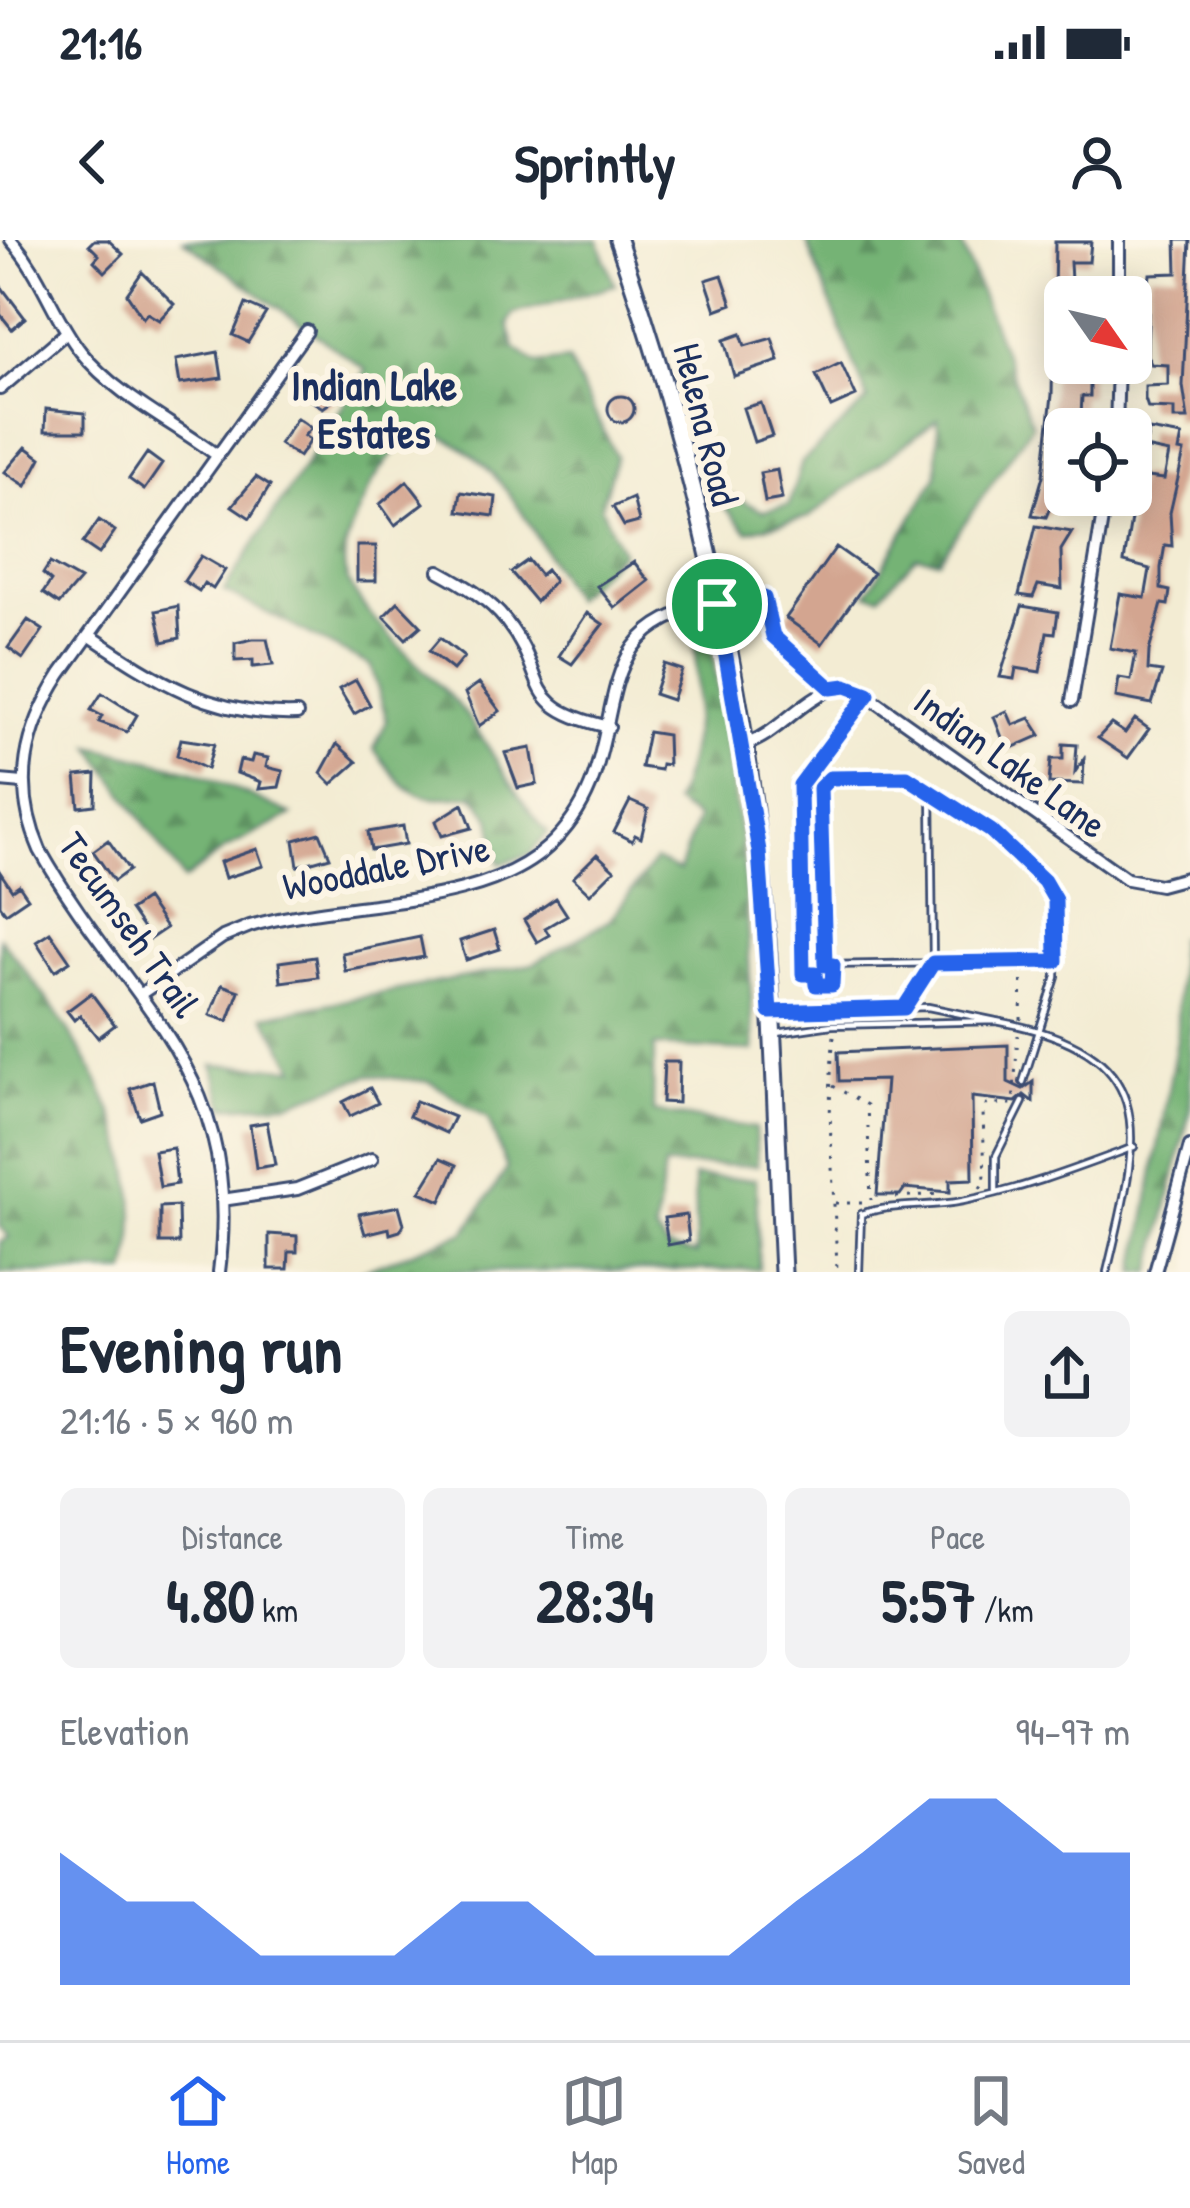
<!DOCTYPE html>
<meta charset="utf-8">
<style>
body{margin:0;font-family:"Patrick Hand",sans-serif;background:#f2f2f3;color:#1f2937;height:100vh;display:flex;flex-direction:column;font-size:45px;white-space:nowrap}
*{box-sizing:border-box;margin:0}
p{font-size:39px;color:#747a83}
.icon{flex:none;width:66px;height:66px;fill:none;stroke:currentColor;stroke-width:2;stroke-linecap:round;stroke-linejoin:round}
.map{position:relative;height:1032px;overflow:hidden}
.sheet{display:flex;flex-direction:column;background:#fff;flex:1}
.sheet>*{flex:none}
.needle{width:78px;rotate:124deg}
.controls{position:absolute;left:1044px;top:36px;display:grid;gap:24px}
.controls a{display:grid;place-items:center;width:108px;height:108px;border-radius:18px;background:#fff;box-shadow:0 6px 30px #0003;font-size:60px}
.pin{position:absolute;display:grid;place-items:center;width:102px;height:102px;color:#fff;margin:-51px;border:6px solid #fff;border-radius:50%;box-shadow:0 3px 12px #0007}
.round{display:grid;place-items:center;flex:none;width:126px;height:126px;border-radius:18px;background:#f2f2f3}
.head{display:flex;align-items:center;justify-content:space-between;height:204px;padding:0 60px}
h1{font-size:66px;font-weight:700;line-height:90px}
.stats{display:grid;grid-template-columns:repeat(3,1fr);gap:18px;height:204px;padding:12px 60px}
.stats div{display:grid;align-content:center;border-radius:18px;background:#f2f2f3;text-align:center}
.stats b{font-size:60px;font-weight:700}
.stats small{font-size:33px;font-weight:400}
.stats p{font-size:33px}
.chart{height:336px;padding:24px 60px}
.chart p{display:flex;justify-content:space-between}
.chart svg{width:100%;height:216px;margin-top:12px;fill:#2563eb;opacity:.7}
.status{display:flex;justify-content:space-between;align-items:center;height:84px;padding:0 60px;background:#fff;direction:ltr}
.status svg{height:33px;fill:currentColor}
header{display:flex;justify-content:space-between;align-items:center;height:156px;padding:0 60px;background:#fff;font-size:54px;font-weight:700}
.tab-bar{display:flex;justify-content:space-around;align-items:center;height:168px;border-top:3px solid #e0e1e3;background:#fff;font-size:33px;color:#747a83}
.tab-bar a{display:grid;justify-items:center;gap:6px}
.tab-bar .active{color:#2563eb}
.map>svg:first-child{display:block}
</style>
<div class="status"><b>21:16</b><svg viewBox="0 0 49 12"><path d="M0 12V9h3v3zM5 12V6h3v6zM10 12V3h3v9zM15 12V0h3v12zM26 1h20v11H26zM47 4h2v5h-2z"/></svg></div>
<header><svg class="icon" aria-label="back" viewBox="0 0 24 24"><path d="M15 5l-7 7 7 7"/></svg>Sprintly<svg class="icon" aria-label="person" viewBox="0 0 24 24"><circle cx="12" cy="8" r="4"/><path d="M4 21q1-7 8-7t8 7"/></svg></header>
<div class="map">
<svg width="1190" height="1032" viewBox="0 0 1190 1032">
<defs>
<pattern id="forest-firs" width="22" height="20" patternUnits="userSpaceOnUse" patternTransform="scale(3)"><rect width="22" height="20" fill="#75b374"/><path d="M5 1l3.5 6h-7zM16 11l3.5 6h-7z" fill="#5f9262"/></pattern>
</defs>
<rect width="100%" height="100%" fill="#fcf5e5"/>
<filter id="ink" filterUnits="userSpaceOnUse"><feTurbulence type="fractalNoise" baseFrequency=".00833" numOctaves="2"/><feDisplacementMap in="SourceGraphic" scale="24" xChannelSelector="R" yChannelSelector="G"/><feConvolveMatrix kernelMatrix="1 2 1 2 8 2 1 2 1" color-interpolation-filters="sRGB"/></filter>
<filter id="wash" filterUnits="userSpaceOnUse"><feTurbulence type="fractalNoise" baseFrequency=".004" numOctaves="4" result="noise"/><feDisplacementMap in="SourceGraphic" scale="48" xChannelSelector="R" yChannelSelector="G"/><feGaussianBlur stdDeviation="2.7" result="paint"/><feColorMatrix in="noise" values="0 0 0 0 0 0 0 0 0 0 0 0 0 0 0 0 0 1.4 0 .05"/><feComposite in="paint" operator="in"/></filter>
<g filter="url(#wash)">
<rect width="100%" height="100%" fill="#f3ecd3"/>
<path fill="url(#forest-firs)" stroke="#487169" stroke-width="3" d="M183,0H598L615,45L513,74L508,85L515,108L537,124L568,120L616,216L601,267L622,312L572,359C534,295 502,214 426,190C395,206 376,231 362,264C354,283 343,304 344,325C345,364 432,435 459,466C493,508 512,554 548,593L529,615L500,624L491,578L474,555C415,562 410,557 374,509L387,480L371,426L224,351L366,130Z
M806,0H960L1032,185L939,320L916,317L880,356L867,354L937,236L938,179L809,277L747,291L725,267L732,256L763,271L789,265L802,222L868,160Z
M708,386L743,613L754,811L654,806L653,872L755,888L757,925L664,926L655,991L667,1008L696,1014L694,937L756,939L759,1029L359,1032L465,992L507,929L488,878L431,842L369,835L289,863L225,867L213,825L296,828L264,776L533,724L610,680L655,620L679,631L697,579L674,563C699,507 698,447 694,388Z
M91,506L194,531L292,575L225,609L184,640Z
M0,698C74,791 159,906 127,1032H0V1002L9,997L0,986Z
M1178,698L1190,702V870L1152,1032H1136L1177,800Z"/>
<g id="blocks">
<path fill="#d3a590" d="M94,0H108L123,14L105,32L94,21L99,15L89,5Z
M1176,0H1190L1183,146L1188,179H1174V169L1148,168L1145,159V146L1168,145V125L1151,124L1147,115L1149,44L1150,34L1177,33Z
M1055,2H1091L1089,22H1070L1071,41H1091V51L1089,57H1065L1063,122L1064,132L1090,133V156H1082L1081,176H1088L1087,189H1065V255H1076L1074,269L1051,265L1046,277L1032,275L1043,236L1052,155Z
M142,32L174,64L159,80L147,73L143,78L127,54Z
M722,35L732,64L716,70L706,40Z
M0,45L25,78L12,89L0,74Z
M246,64L266,73L248,102L233,95Z
M741,94L745,106L772,98L779,121L734,136L724,100Z
M218,112L222,138L180,144L176,120Z
M841,123L856,156L831,167L816,135Z
M327,135L340,143L335,150L342,154L323,168L310,160Z
M608 169a13 13 0 1 1 26 0a13 13 0 1 1-26 0Z
M761,163L772,196L754,202L743,168Z
M46,169L85,173V191H45Z
M297,178L311,188L304,196L310,200L299,217L279,204Z
M1149,190L1182,196L1179,211L1184,212L1170,273L1172,306L1165,305L1161,328V349L1170,351L1168,365L1162,364L1149,411L1148,430L1162,432L1152,464L1116,457L1119,438L1131,440L1136,413L1110,408L1120,354L1145,358L1150,329L1124,322L1138,236L1164,239L1169,213L1145,208Z
M26,207L41,218L26,246L5,232Z
M147,213L162,224L144,250L129,239Z
M777,230L782,259L765,262L760,233Z
M256,237L270,246L250,278L232,266Z
M407,241L424,263L395,285L380,264Z
M461,252L496,257L494,276L458,271Z
M633,258L639,282L624,286L613,267Z
M99,280L115,291L99,314L83,303Z
M1036,286L1072,292L1061,310L1062,349L1038,345L1033,357L1019,355Z
M357,306H376V341H357Z
M836,307L873,333L822,404L786,378Z
M201,316L225,330L213,349L204,343L199,351L184,341Z
M528,320L540,335L546,330L554,341L536,362L511,332Z
M634,322L649,341L615,368L597,346Z
M50,323L80,340L59,364L43,353L51,341L43,334Z
M398,362L421,386L406,399L384,376Z
M178,366L180,398L163,402L156,371Z
M1022,366L1058,372L1055,393L1047,392L1040,432L1016,428L1014,439L1000,437Z
M587,373L603,384L572,424L559,416Z
M28,380L43,390L23,419L8,408Z
M440,398L464,417L453,430L429,411Z
M253,399H267L273,425L253,427V420L235,421V403Z
M664,424L682,430L672,460L654,454Z
M356,440L370,465L354,474L339,449Z
M479,443L500,471L479,486L465,453Z
M102,453L137,475L127,492L99,482L102,476L91,470Z
M1007,471L1013,485L1030,478L1041,495L1007,510L994,477Z
M1135,479L1149,489L1128,518L1098,498L1111,484L1125,493Z
M648,492L667,495L668,525L661,524L660,530L641,527Z
M181,499L214,504L207,529L177,515Z
M337,504L357,522L332,544L321,533Z
M1063,504L1077,505L1075,532L1084,519L1083,544L1049,543L1051,519H1063Z
M531,508L537,544L518,548L505,513Z
M253,515L268,518L266,527L283,531L279,547L259,549L261,542L237,533L240,520L251,522Z
M96,534L95,565L79,567L76,536Z
M630,561L648,569L641,598L635,595L632,601L614,592Z
M463,564L472,588L442,596L436,581Z
M403,586L406,604L371,610L368,592Z
M320,593L330,617L298,626L294,600Z
M108,600L129,630L114,641L93,611Z
M257,609L263,626L225,638L220,622Z
M597,614L614,630L590,654L573,638Z
M0,632L12,650L19,645L28,658L6,673L0,665Z
M556,658L567,675L545,688L549,695L537,702L524,680Z
M146,659L166,688L150,699L130,670Z
M494,690L500,709L466,720L460,701Z
M50,692L70,721L55,731L36,701Z
M420,697L424,717L345,731L342,713Z
M315,717L318,737L281,742L279,722Z
M222,745L239,751L228,781L210,775Z
M91,753L115,785L98,798L80,775L74,780L67,771Z
M1008,805V842L1023,849L1033,842V862L1024,855L1016,862L972,857L973,939L950,940V952L905,948L900,955H877L886,840L839,841L838,812Z
M664,822H679L678,863L662,862Z
M153,841L160,871L140,878L130,849Z
M370,848L378,863L350,876L343,862Z
M416,861L454,877L446,893L409,876Z
M267,882L275,925L256,928L250,885Z
M173,908L177,944L160,947L154,911Z
M441,918L457,925L441,961L420,952Z
M178,966L179,1003H160V967Z
M399,966L404,984L400,991L390,994L389,988L365,994L359,974Z
M686,975L689,1001L668,1005L664,978Z
M269,994L297,996V1012H289L288,1029H269Z"/>
</g>
</g>
<g filter="url(#ink)">
<use href="#blocks" fill-opacity="0" stroke="#3b4b70" stroke-width="3"/>
<g fill="none" stroke-linecap="round" stroke-linejoin="round">
<g stroke="#3b4b70" stroke-width="10">
<path id="lane" d="M725,363L764,358L773,396L831,448
M904,767L933,723L931,548
M773,772L928,767L996,781L832,785L777,793
M996,781C1167,812 1139,897 1107,1032
M1023,842L1056,737C1056,713 1062,675 1051,654C1036,622 942,544 907,537C887,532 842,533 824,541L825,725L1056,721
M996,951V916L1023,862
M859,1032L861,974C895,963 928,968 963,961C1023,949 1077,928 1134,907"/>
</g>
<g stroke="#3b4b70" stroke-width="16">
<path id="street" d="M11,0C42,34 53,77 81,112C116,156 174,183 218,216
M1119,0V57
M0,149L67,92
M1116,189L1118,123
M439,331C463,344 489,359 506,381C552,440 517,466 609,487
M89,395C157,441 213,477 297,474
M1072,461L1106,255
M743,505C784,495 814,437 858,449L1127,639L1160,645L1190,637
M0,541L23,543
M142,753L223,697L250,686C340,659 478,671 548,607C647,517 564,387 717,364
M222,960L297,949L372,919
M219,1032C245,828 127,765 40,610C12,546 25,490 61,434L307,91
M1155,1032L1190,906"/>
</g>
<g stroke="#3b4b70" stroke-width="21">
<path id="secondary" d="M618,0C686,197 737,405 759,613C774,752 776,892 783,1032"/>
</g>
<path stroke="#3b4b70" stroke-width="3" stroke-dasharray="3 9" stroke-linecap="butt" d="M832,745H816L815,734H804L800,545L860,466
M832,762L833,736
M1021,780L1022,729
M834,796C825,875 835,952 837,1032
M833,846L867,865L871,960
M980,948L985,941L983,871L987,864H1013L1018,795
M896,957L940,954
M835,963H863"/>
<use href="#lane" stroke="#fff" stroke-width="4.5"/>
<use href="#street" stroke="#fff" stroke-width="10"/>
<use href="#secondary" stroke="#fff" stroke-width="15"/>
</g>
</g>
<g fill="none" stroke-linecap="round" stroke-linejoin="round" filter="url(#ink)">
<g stroke="#fff" stroke-width="24">
<path id="route" d="M764,358L773,396L831,448L846,446L868,454L800,545L803,734H815L816,745H832L833,725H825L820,548L830,538L907,537L991,591L1044,641L1055,660L1056,721L933,723L904,768L770,772L759,611L717,364Z"/>
</g>
<use href="#route" stroke="#2563eb" stroke-width="15"/>
</g>
<g text-anchor="middle" dominant-baseline="central" stroke-width="12" stroke-linejoin="round" paint-order="stroke">
<g font-size="39" fill="#1b2f5e" stroke="#fcf5e5">
<text transform="translate(707 184) rotate(76)">Helena Road</text>
<text transform="translate(1011 522) rotate(36)">Indian Lake Lane</text>
<text transform="translate(386 626) rotate(-11)">Wooddale Drive</text>
<text transform="translate(130 684) rotate(55)">Tecumseh Trail</text>
</g>
<g font-size="42" font-weight="bold" fill="#1b2f5e" stroke="#fcf5e5">
<text x="374" y="144">Indian Lake<tspan x="374" dy="48">Estates</tspan></text>
</g>
</g>
</svg>
<div class="controls">
<a><svg class="needle" viewBox="-14 -14 28 28"><path d="M0-13l5 13h-10z" fill="#e53935"/><path d="M0 13l5-13h-10z" fill="#747a83"/></svg></a>
<a><svg class="icon" aria-label="locate" viewBox="0 0 24 24"><circle cx="12" cy="12" r="6"/><path d="M12 2v4M12 18v4M2 12h4M18 12h4"/></svg></a>
</div>
<div class="pin" style="left:717px;top:364px;background:#1e9e55"><svg class="icon" aria-label="arrive" viewBox="0 0 24 24"><path d="M6 21V4h12l-3 4 3 4H6"/></svg></div>
</div>
<section class="sheet">
<div class="head"><div><h1>Evening run</h1><p>21:16 · 5 × 960 m</p></div><a class="round"><svg class="icon" aria-label="share" viewBox="0 0 24 24"><path d="M12 15V3M7 8l5-5 5 5M5 13v7h14v-7"/></svg></a></div>
<div class="stats">
<div><p>Distance</p><b>4.80<small> km</small></b></div>
<div><p>Time</p><b>28:34</b></div>
<div><p>Pace</p><b>5:57<small> /km</small></b></div>
</div>
<div class="chart"><p><span>Elevation</span>94–97 m</p>
<svg viewBox="0 0 160 44" preserveAspectRatio="none"><path d="M0 44V17L10 27L20 27L30 38L40 38L50 38L60 27L70 27L80 38L90 38L100 38L110 27L120 17L130 6L140 6L150 17L160 17V44z"/></svg>
</div>
</section>
<nav class="tab-bar">
<a class="active"><svg class="icon" aria-label="home" viewBox="0 0 24 24"><path d="M3 11l9-7 9 7M6 9v11h12V9"/></svg>Home</a>
<a><svg class="icon" aria-label="map" viewBox="0 0 24 24"><path d="M3 6l6-2 6 2 6-2v14l-6 2-6-2-6 2zM9 4v14M15 6v14"/></svg>Map</a>
<a><svg class="icon" aria-label="saved" viewBox="0 0 24 24"><path d="M7 4h10v16l-5-4-5 4z"/></svg>Saved</a>
</nav>
